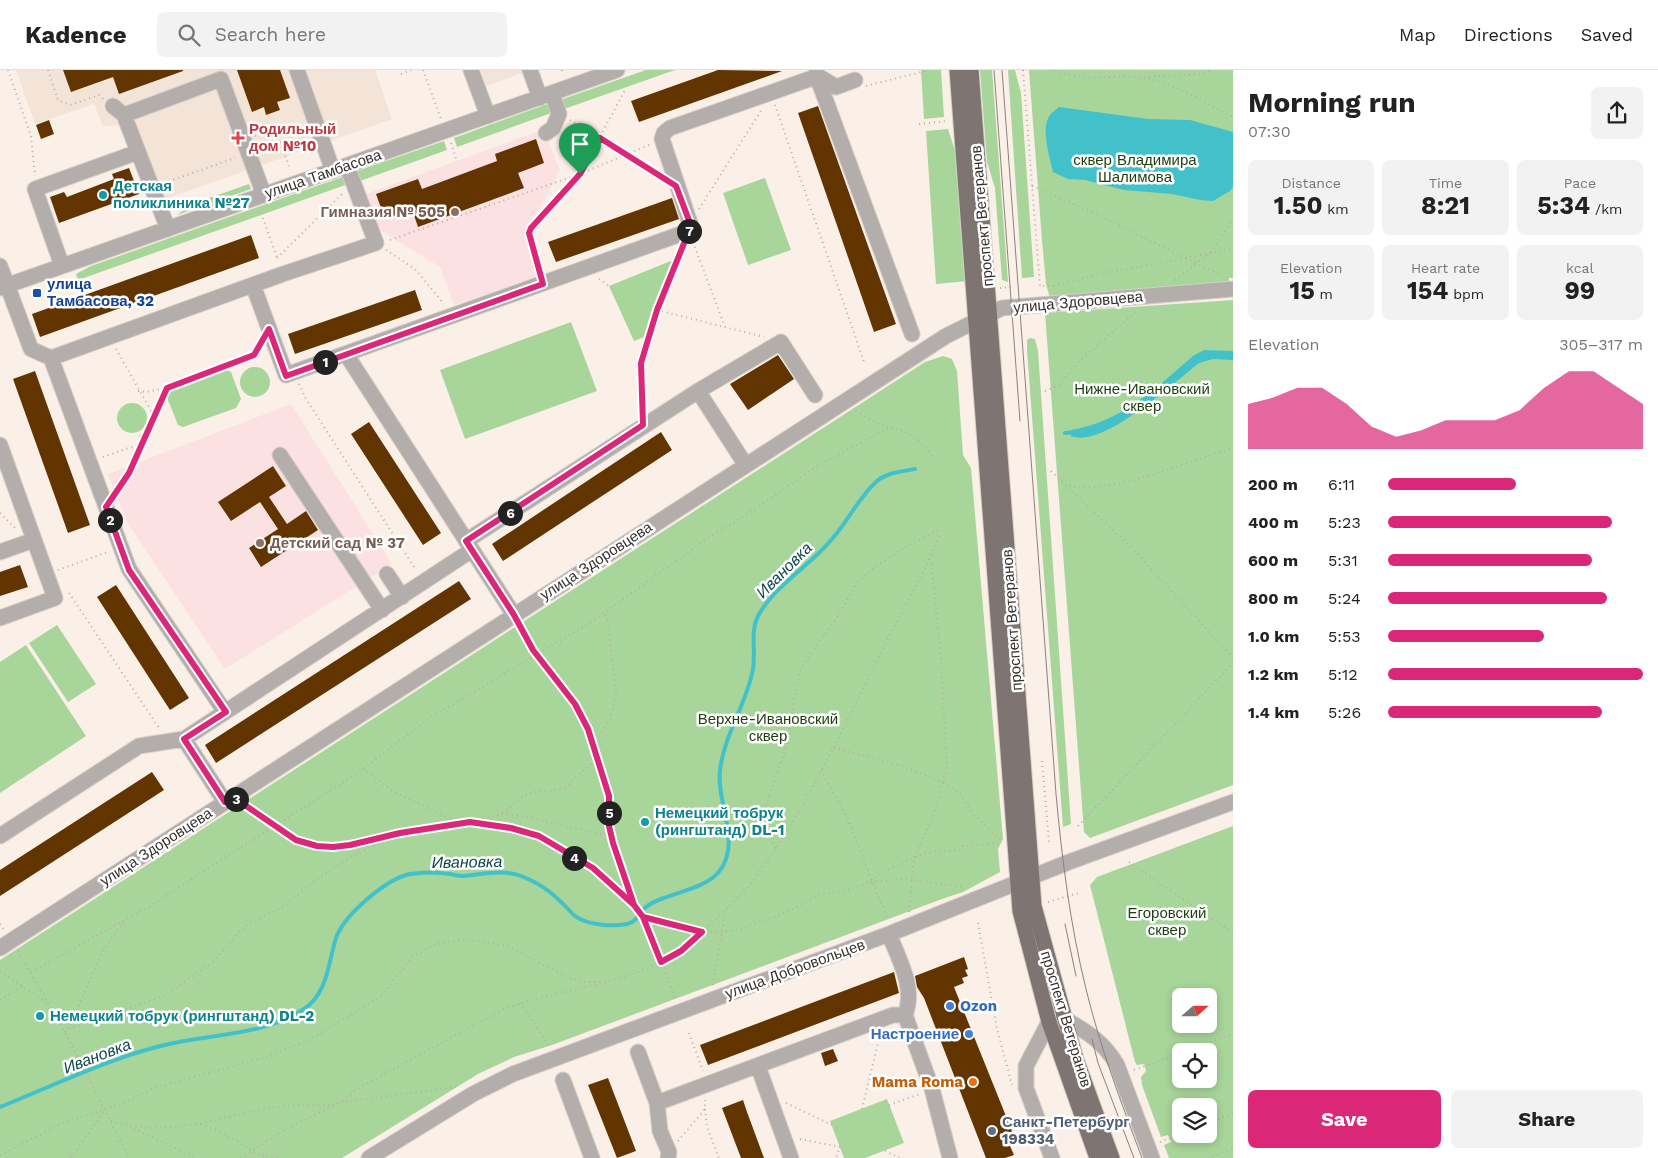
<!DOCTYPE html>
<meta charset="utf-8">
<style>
body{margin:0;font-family:"Work Sans",sans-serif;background:#f2f2f2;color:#222;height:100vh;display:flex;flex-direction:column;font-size:19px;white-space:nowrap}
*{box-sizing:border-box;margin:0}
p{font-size:16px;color:#767676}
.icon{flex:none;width:28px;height:28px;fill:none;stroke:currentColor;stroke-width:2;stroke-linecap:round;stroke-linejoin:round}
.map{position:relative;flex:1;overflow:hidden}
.side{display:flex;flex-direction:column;background:#fff;width:425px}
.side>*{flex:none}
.needle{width:32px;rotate:69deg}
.buttons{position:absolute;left:1172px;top:918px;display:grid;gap:10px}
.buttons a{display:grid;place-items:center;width:45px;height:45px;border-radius:8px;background:#fff;box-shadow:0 2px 8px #0003;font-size:25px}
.pin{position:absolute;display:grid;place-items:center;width:42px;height:42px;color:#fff;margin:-51px -21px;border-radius:50% 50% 50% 0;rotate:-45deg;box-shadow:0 0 5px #0007}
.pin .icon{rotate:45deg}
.km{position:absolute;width:25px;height:25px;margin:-12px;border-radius:50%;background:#222;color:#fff;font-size:14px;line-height:25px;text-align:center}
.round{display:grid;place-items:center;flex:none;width:52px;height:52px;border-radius:8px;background:#f2f2f2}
.overview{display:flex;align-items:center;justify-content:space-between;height:85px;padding:0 15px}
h1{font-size:28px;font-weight:700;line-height:38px}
.metrics{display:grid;grid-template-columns:repeat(3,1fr);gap:8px;height:85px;padding:5px 15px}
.metrics div{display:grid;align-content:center;border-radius:8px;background:#f2f2f2;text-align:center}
.metrics b{font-size:25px;font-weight:700}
.metrics small{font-size:14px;font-weight:400}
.metrics p{font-size:14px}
.chart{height:140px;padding:10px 15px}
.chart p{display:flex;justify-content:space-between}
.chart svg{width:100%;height:90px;margin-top:5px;fill:#db2777;opacity:.7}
.primary-button{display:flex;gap:10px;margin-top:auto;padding:10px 15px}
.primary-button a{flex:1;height:58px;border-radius:8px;background:#db2777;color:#fff;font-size:20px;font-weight:700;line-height:58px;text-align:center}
.primary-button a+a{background:#f2f2f2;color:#222}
ul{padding:0 15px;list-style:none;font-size:16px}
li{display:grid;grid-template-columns:80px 60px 1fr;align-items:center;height:38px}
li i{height:12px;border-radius:6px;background:#db2777}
header{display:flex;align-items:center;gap:30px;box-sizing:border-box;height:70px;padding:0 25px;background:#fff;border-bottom:1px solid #e0e0e0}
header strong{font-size:24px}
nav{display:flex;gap:28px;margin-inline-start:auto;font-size:18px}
.search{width:350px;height:45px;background:#f2f2f2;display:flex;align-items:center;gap:12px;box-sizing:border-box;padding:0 18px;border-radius:8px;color:#767676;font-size:19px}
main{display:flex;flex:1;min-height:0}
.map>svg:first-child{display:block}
</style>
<header>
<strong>Kadence</strong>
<div class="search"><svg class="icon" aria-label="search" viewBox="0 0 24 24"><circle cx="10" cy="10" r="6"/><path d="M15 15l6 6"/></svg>Search here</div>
<nav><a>Map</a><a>Directions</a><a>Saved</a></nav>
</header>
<main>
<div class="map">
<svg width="1233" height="1088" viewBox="0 0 1233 1088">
<rect width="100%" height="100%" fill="#faf0e8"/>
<path fill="#f4e4d7" d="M16,0H375L392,49L163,130L122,55L103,56L94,34L35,54Z
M481,0H530L486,16Z"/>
<path fill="#fce1e2" d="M544,59L560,101L524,165L538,206L454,235L440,197L380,160L366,124Z
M291,334L392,494L225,599L127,452L108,404Z"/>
<path fill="#a8d59a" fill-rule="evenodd" d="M646,0H675L564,39L560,30Z
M921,0H941L944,47L924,49Z
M980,0H992L1008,212L1002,210L995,118L987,92Z
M1008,0H1015L1021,23L1034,207L1022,208Z
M1029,0H1233V208H1229V213L1050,228L1046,214L1042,170Z
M550,33L554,42L457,77L454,68Z
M948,59L959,93L968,211L936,214L926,61Z
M444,71L447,80L360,111L357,101Z
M345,106L348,114L78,210L76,204L91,196Z
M765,108L791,180L748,195L723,123Z
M249,114L251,119L177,145L192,134Z
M678,188L649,265L634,271L609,216Z
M1233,230V715L1090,768L1084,762L1045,243Z
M571,252L597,321L465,369L440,300Z
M1030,268L1035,269L1038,281L1071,754L1063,757L1027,280V270Z
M943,286L952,289L957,301L963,385L971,398L1003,769L998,779L1000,802L963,822L942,829L552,975L514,987L478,1004L342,1088H0V890L925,292Z
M240 312a15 15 0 1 1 30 0a15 15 0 1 1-30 0Z
M224,299L231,302L241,329L236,338L183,357L178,355L166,325L170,320Z
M117 348a15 15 0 1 1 30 0a15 15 0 1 1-30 0Z
M57,555L96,614L68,632L29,573Z
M26,575L86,666L0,723V592Z
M1233,756V1088H1169L1164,1075L1171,1072L1168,1065L1161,1067L1142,1015L1141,1007L1146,1001L1144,994L1137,995L1135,992L1090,815L1097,807ZM1209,926V954H1181V926ZM1181,981H1209V1009H1181ZM1181,1036H1209V1064H1181Z
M887,1029L904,1073L865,1088H844L830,1051Z"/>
<path fill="#43c1ca" d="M1059,37L1148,49L1190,50L1233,62V117L1230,121L1213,131L1200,130L1172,124L1124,120L1085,110L1068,109L1053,102C1050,88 1040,58 1050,45C1052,42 1057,39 1059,37Z
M1204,280L1233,281V290L1213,289L1199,293C1173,313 1103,379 1071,366V360C1121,352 1156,318 1193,286Z"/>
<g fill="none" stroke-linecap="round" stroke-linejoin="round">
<path stroke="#43c1ca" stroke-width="4" d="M1065,363L1075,362
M0,1037C55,1015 111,987 169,974C213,964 265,965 304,939C328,923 328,893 336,868C344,845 386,809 410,804C422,802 437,802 450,804C457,805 455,806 463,806C486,804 506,798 528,809C540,814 552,823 561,832C566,836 570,842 575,846C587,855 612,857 627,854C637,852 639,843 646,837C651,833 658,830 664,828C681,821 705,817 718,803C743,774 716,735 720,700C724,665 747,633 753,599C756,581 750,562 758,546C775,515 810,496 832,469C848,451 859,427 877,411C886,403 903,401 915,399"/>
</g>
<path fill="#623500" d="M63,0H183V1L119,24L113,7L71,22Z
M237,0H280L290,28L277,32L280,40L266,45L264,37L252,42Z
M718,0L782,1L639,52L631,31Z
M818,36L896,254L874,262L798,43Z
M49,50L54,64L41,69L36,55Z
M536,69L544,93L518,103L524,118L418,157L412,139L385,149L376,124L418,109L422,119L497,91L495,84Z
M129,98L139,124L59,153L50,127L64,122L67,127L114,109L112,104Z
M672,128L679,149L556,192L548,172Z
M251,165L259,188L40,267L32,244Z
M415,220L422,240L295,284L288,264Z
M778,285L794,309L748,340L730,314Z
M35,301L90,455L68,463L13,309Z
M369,352L441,463L423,475L351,364Z
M661,362L672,380L503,491L492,474Z
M273,396L286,416L269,427L287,454L306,441L318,460L261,497L249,478L278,459L260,432L231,451L218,432Z
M20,495L28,517L0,526V502Z
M459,511L471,529L216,693L205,675Z
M116,515L189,628L170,640L97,527Z
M152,702L164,720L0,826V800Z
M964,887L968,899L965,900L968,906L962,908L964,913L954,917L1014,1066L1007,1069L1014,1085L1005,1088H986L924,928L917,917L915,906Z
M894,902L899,923L708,995L700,975Z
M833,979L838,991L825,996L821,983Z
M608,1008L636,1081L617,1088L588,1015Z
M743,1030L747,1042L764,1088H741L722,1038Z"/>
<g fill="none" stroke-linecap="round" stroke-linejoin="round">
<g stroke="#d7cec7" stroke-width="17">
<path id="minor" d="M297,0L333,101
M471,0L488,46
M530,0L540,28
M816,4L912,264
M113,36L124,45L221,9L264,125
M124,45L168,159
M546,63L553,58L559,44L552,23
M0,196L31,279L51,288L129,499L225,642
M62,196L35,119L138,82
M253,215L286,305L689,161L690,153L662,69L664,63L670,58L818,6L836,17L855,10
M0,218L617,0
M346,284L514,545
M51,288L283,204L376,173L347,96
M698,321L781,272L815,325
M0,375L55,528L0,548
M280,385L382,540
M466,471L698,321L745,394
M0,482L34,470
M387,504L402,527
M225,732L184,669L472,480
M0,766L139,676L184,669
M889,864C899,890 916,918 905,945
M0,878L946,266L1002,238L1233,219
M1063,948C1086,961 1104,972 1117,995L1152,1088
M1049,952L1026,996V1018L1052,1088
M638,982L657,1033L660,1061L669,1082L668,1088
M758,996L791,1088
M563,1010L592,1088
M657,1033L893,945H905L932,1019L950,1088
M369,1088L473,1024L513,1004L889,864L1069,792L1233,732"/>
</g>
<g stroke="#d7cec7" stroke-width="17">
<path id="major" d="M957,0L1020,841L1049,952L1097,1088
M971,0L1034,836L1076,989L1112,1088"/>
</g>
<path stroke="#b6aea8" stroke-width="2" stroke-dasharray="1 4" stroke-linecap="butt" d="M8,0L31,66L35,106
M48,0L58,30L70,35L99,25L103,29
M423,0L441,49
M562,0L563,5
M1023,0L1040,216H1056L1097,204L1162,193L1233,178
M1055,0C1084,14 1112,3 1142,8C1174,12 1204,33 1233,47
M401,4L411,0
M1144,7L1205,4L1211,0
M866,16L929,0
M775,35L864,292
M570,50L660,105
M919,54L946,51
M255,66L275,59L289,96
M451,73L457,91
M261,79L280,72
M164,113L235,88
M1032,116L1090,141L1222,206
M699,139L762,39
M263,148L277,188
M390,170L580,104L651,74
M693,172L725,257
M386,180L415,199L444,234
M277,188L343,123
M539,201L530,169L531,158L580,104L625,20
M599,209L609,216
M1175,210L1211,182L1233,149
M1000,218L1011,217
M657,240L764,267
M116,279L154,346L147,347
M254,285H264
M299,314L306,329L416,500
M138,321L147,322L165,318
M1045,321L1059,315L1079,291L1136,242
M643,340L641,293L657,240L682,178
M856,341L878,354L890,357
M103,387L143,373L138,362
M1051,401L1133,479L1233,588
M1069,416C1120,423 1183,392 1233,378
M116,422L129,403L167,318L254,285L260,274
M0,443L15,458
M58,500L108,482
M69,523L159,658
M521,558L533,580L575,634L588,659L609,726V756L628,822L634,835L643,847L657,878L675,928
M834,678L900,695L944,713L959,723L973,744L1001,770
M1042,691L1049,772
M363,699L394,722L460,753
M821,700L845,743L888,850
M246,735L296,770L333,777L392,764L470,752L511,758L539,766L593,797L634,835
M502,744L524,746L600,764L610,763
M473,751L501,744L509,739L515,732L532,722L551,721L566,717L594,691L600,666L610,650L616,625L608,552L604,542
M1078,756L1233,593
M962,776L1002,773
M775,778L764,749V740L786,678L800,599L834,552L857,513L875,497L904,478L940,459
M1129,792L1233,863
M871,812L904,809L965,817
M1048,832L1079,823
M909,842L914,788L932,749L947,699L941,588L931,489
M643,847L702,862L733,861L782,844L822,824L843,821L865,814L884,802L923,784L936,781L963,780
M978,853L997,959L1012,1015
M0,854L4,860
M18,881L69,970L129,1088
M0,901L47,933
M31,902L145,839L356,704L433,646L588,554L711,466L740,449L817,396L890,357C910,361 922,372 935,388
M713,915L725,841
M0,930L22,916
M520,933L549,976
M69,959L164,926L213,892L240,861L250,853L283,837L313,812L347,789L398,764
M65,962L69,959L102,882L125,851
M689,963L703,1001
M1187,981L1233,964
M1134,1000L1181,983
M786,1033L832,1055
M889,1035L920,1024
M705,1039L707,1057L719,1088
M862,1039L880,965
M111,1051C170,1070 226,1043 285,1036C298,1034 329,1037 338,1033C345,1031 351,1023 357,1019L502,940C560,917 627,917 680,881C691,874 699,864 708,856C724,841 740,827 753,810C805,742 841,662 879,586C899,546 923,507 940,465
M1209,1053L1233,1043
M201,1054L219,1061L265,1088
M134,1059L197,1088
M800,1069L840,1077L836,1088
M678,1071L705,1039V1030
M1160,1072L1181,1064
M885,1081L900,1088
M262,1084L278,1088
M0,1085L65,1052L126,1032L154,1018L270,986L311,969L381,926L412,887L436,874L467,869L508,876L567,907L583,912H605
M71,1088L105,1040
M241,1088L283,1061L338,1033L456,1017
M1208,1088L1233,1079"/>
<use href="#minor" stroke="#b3adac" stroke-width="15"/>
<use href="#major" stroke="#7e7472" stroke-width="15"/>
<path stroke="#89827d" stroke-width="1" d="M994,0L1020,351
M1002,0L1056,724C1062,789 1070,854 1086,919C1100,977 1121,1032 1142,1088
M1065,854L1076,906
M1092,969L1098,993L1134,1088"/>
</g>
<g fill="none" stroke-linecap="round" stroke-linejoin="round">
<g stroke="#fff" stroke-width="10">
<path id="route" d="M580,104L531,158L529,163L543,214L286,306L269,259L254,285L167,318L129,403L106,437L129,500L226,642L184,669L225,732L233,727L296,770L317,776L333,777L350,775L400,763L470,752L511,758L539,766L593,798L634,835L643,847L661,892L681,881L702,862L643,847L634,835L613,773L609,756V726L588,659L575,634L533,580L514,545L466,471L643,355L641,293L657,240L689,161L690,153L676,116L600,68L580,104"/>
</g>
<use href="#route" stroke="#db2777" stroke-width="6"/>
</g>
<path fill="#e0444e" stroke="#fff" stroke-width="2" d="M235.5 60.5h5v5h5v5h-5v5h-5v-5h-5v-5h5z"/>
<g fill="#0f9aa8" stroke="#fff" stroke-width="2">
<circle cx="103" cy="125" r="5"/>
<circle cx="645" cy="752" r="5"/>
<circle cx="40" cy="946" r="5"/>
</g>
<g fill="#8d6e63" stroke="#fff" stroke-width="2">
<circle cx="455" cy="142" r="5"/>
<circle cx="260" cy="473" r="5"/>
</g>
<rect fill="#1a4fb4" stroke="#fff" stroke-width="2" x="32" y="218" width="10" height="10" rx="2.5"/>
<g fill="#3f7fe0" stroke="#fff" stroke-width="2">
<circle cx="950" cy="936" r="5"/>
<circle cx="969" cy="964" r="5"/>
</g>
<circle fill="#e8710a" stroke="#fff" stroke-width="2" cx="973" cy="1012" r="5"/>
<circle fill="#5c6f8a" stroke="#fff" stroke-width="2" cx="992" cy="1061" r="5"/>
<g text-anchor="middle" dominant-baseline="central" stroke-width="5" stroke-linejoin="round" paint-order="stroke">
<g font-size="15" font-weight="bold" fill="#be3a42" stroke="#fff" text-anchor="start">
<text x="249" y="59">Родильный<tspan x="249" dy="17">дом №10</tspan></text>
</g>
<g font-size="15" fill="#1d3f10" stroke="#fff">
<text x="1135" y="90">сквер Владимира<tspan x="1135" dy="17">Шалимова</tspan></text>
<text x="1142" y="319">Нижне-Ивановский<tspan x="1142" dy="17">сквер</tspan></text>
<text x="768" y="649">Верхне-Ивановский<tspan x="768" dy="17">сквер</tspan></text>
<text x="1167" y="843">Егоровский<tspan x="1167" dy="17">сквер</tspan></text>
</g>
<g font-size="15" fill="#35312e" stroke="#fff">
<text transform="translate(323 104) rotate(-19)">улица Тамбасова</text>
<text transform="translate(982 146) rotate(-95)">проспект Ветеранов</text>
<text transform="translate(1078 232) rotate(-5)">улица Здоровцева</text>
<text transform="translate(596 491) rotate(-33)">улица Здоровцева</text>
<text transform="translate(1012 550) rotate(-94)">проспект Ветеранов</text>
<text transform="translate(156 777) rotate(-33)">улица Здоровцева</text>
<text transform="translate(795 899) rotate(-20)">улица Добровольцев</text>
<text transform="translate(1066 949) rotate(73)">проспект Ветеранов</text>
</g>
<g font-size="15" font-weight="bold" fill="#0d838f" stroke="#fff" text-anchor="start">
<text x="113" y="116">Детская<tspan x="113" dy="17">поликлиника №27</tspan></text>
<text x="655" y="743">Немецкий тобрук<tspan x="655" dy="17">(рингштанд) DL-1</tspan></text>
<text x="50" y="946">Немецкий тобрук (рингштанд) DL-2</text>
</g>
<g font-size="15" font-weight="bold" fill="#785e54" stroke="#fff" text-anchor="end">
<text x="445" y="142">Гимназия № 505</text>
<text x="270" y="473" text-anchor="start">Детский сад № 37</text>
</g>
<g font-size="15" font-weight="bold" fill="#164399" stroke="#fff" text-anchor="start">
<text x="47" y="214">улица<tspan x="47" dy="17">Тамбасова, 32</tspan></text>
</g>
<g font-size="15" font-weight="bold" fill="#366cbe" stroke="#fff" text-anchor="start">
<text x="960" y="936">Ozon</text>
<text x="959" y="964" text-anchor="end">Настроение</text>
</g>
<g font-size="15" font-weight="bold" fill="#c56008" stroke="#fff" text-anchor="end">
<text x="963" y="1012">Mama Roma</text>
</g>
<g font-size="15" font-weight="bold" fill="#4e5e75" stroke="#fff" text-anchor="start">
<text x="1002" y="1052">Санкт-Петербург<tspan x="1002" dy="17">198334</tspan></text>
</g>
<g font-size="16" font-style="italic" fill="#0f474b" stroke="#fff">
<text transform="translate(784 500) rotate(-45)">Ивановка</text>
<text transform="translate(467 792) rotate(-1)">Ивановка</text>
<text transform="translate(97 986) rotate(-21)">Ивановка</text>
</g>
</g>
</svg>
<div class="buttons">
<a><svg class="needle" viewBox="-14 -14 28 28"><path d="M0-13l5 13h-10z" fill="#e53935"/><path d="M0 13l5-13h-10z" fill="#767676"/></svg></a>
<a><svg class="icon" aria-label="locate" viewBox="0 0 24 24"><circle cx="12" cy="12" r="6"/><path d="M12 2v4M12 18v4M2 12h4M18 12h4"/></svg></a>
<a><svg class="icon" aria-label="layers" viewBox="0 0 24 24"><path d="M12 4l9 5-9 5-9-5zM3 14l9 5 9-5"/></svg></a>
</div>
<div class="pin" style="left:580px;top:104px;background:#1e9e55"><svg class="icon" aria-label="arrive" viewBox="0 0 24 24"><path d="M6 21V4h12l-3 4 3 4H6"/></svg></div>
<b class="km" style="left:325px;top:292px">1</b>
<b class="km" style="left:110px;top:450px">2</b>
<b class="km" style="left:236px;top:729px">3</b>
<b class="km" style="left:574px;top:788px">4</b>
<b class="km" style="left:609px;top:743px">5</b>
<b class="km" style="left:510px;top:443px">6</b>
<b class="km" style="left:689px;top:161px">7</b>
</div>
<section class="side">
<div class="overview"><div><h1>Morning run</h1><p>07:30</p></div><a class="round"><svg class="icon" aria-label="share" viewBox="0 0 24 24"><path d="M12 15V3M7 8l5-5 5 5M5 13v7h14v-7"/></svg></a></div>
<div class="metrics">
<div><p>Distance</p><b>1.50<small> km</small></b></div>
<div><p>Time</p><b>8:21</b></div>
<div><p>Pace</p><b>5:34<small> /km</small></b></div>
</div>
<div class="metrics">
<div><p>Elevation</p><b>15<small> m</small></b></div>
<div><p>Heart rate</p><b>154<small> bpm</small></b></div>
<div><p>kcal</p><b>99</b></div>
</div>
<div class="chart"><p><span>Elevation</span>305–317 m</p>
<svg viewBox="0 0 160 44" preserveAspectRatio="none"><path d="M0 44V22L10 19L20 14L30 14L40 22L50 33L60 38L70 35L80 30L90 30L100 30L110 25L120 14L130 6L140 6L150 14L160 22V44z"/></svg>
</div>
<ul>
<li><b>200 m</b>6:11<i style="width:50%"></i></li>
<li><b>400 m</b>5:23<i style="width:88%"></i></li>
<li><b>600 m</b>5:31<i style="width:80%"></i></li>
<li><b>800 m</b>5:24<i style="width:86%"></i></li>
<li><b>1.0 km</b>5:53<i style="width:61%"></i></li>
<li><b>1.2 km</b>5:12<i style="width:100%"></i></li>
<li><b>1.4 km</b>5:26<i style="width:84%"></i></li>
</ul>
<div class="primary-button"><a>Save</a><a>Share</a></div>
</section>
</main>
